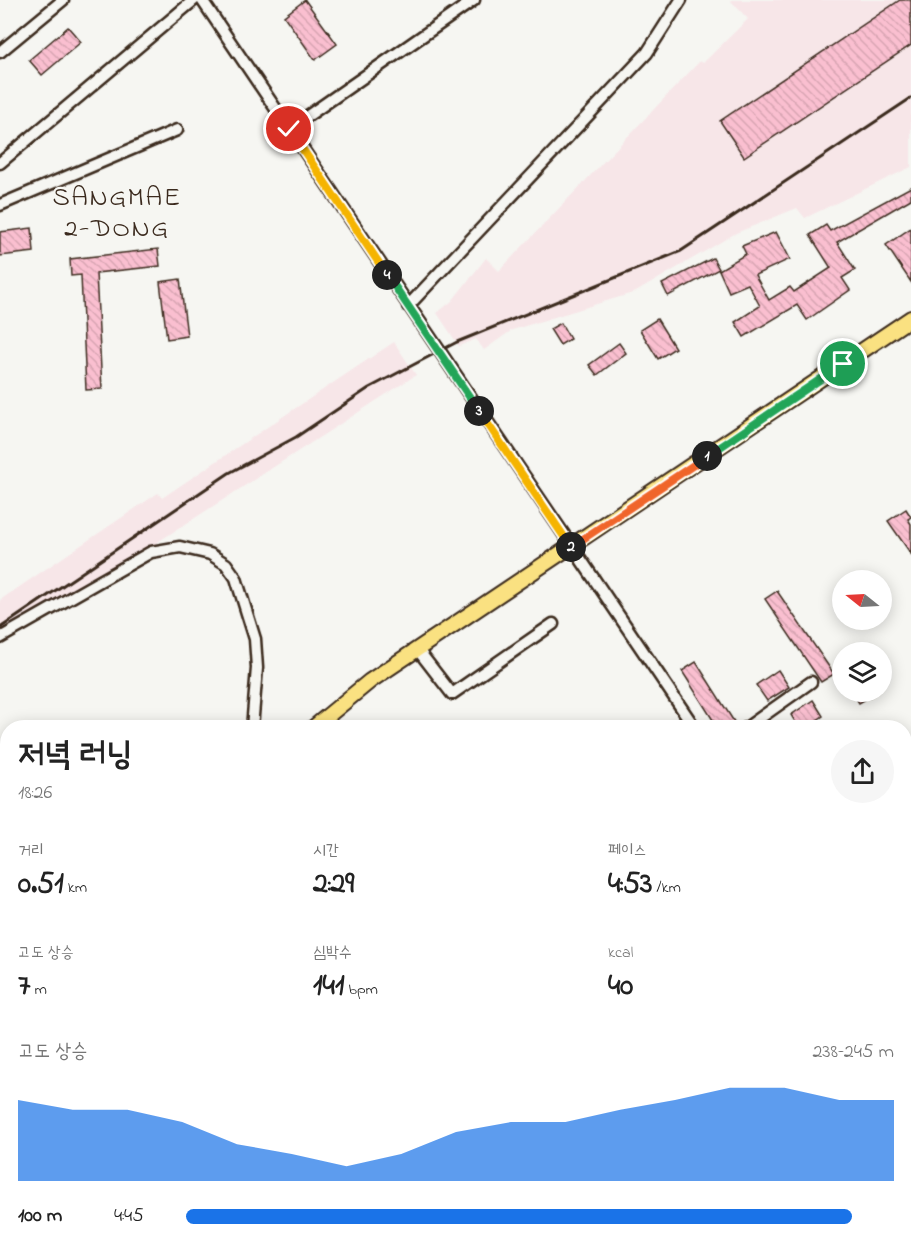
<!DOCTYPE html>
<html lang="ko">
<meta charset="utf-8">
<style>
body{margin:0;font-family:"Indie Flower","Poor Story",sans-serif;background:#f6f6f6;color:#222;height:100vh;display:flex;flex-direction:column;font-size:22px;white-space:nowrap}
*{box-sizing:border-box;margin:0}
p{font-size:20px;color:#767676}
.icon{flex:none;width:33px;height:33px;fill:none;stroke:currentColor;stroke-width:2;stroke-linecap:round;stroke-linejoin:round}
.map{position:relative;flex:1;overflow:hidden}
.panel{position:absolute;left:0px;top:720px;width:912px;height:531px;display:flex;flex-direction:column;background:#fff;border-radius:24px 24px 0 0;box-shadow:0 3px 15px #0003}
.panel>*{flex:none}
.needle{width:39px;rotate:288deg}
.tools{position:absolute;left:832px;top:570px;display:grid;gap:12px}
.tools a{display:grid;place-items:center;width:60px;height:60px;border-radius:50%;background:#fff;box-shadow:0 3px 15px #0003;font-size:30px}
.pin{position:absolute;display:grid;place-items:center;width:51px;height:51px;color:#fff;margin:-26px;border:3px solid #fff;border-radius:50%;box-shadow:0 2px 6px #0007}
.km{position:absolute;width:30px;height:30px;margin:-15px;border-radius:50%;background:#222;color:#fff;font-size:16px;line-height:30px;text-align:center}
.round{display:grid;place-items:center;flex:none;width:63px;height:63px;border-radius:32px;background:#f6f6f6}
.summary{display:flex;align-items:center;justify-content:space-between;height:102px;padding:0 18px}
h1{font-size:33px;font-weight:700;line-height:45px}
.stats{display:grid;grid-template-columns:repeat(3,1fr);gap:9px;height:102px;padding:6px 18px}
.stats div{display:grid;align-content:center}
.stats b{font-size:30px;font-weight:700}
.stats small{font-size:16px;font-weight:400}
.stats p{font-size:16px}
.chart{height:168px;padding:12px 18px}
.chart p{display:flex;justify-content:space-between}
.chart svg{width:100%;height:108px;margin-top:6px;fill:#1a73e8;opacity:.7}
ul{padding:0 18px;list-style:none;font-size:20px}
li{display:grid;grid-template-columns:96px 72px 1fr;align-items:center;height:45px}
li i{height:15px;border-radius:8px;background:#1a73e8}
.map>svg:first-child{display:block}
</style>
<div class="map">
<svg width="911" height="1251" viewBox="0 0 911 1251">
<defs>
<pattern id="forest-firs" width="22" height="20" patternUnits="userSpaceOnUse" patternTransform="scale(1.5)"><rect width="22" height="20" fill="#99dfac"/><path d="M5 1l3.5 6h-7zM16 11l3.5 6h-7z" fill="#85c094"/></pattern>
<pattern id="water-waves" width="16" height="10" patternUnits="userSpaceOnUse" patternTransform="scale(1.5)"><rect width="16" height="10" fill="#7cc3dd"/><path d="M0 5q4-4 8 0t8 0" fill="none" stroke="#679fb3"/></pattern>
<pattern id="building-back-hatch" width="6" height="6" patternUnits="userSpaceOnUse" patternTransform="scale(1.5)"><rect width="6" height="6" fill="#fabfd0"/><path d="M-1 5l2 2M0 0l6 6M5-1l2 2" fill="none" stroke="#d7a4b2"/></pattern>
</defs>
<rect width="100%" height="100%" fill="#f6f6f2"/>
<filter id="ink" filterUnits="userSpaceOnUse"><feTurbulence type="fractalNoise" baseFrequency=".0167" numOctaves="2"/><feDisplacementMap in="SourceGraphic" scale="12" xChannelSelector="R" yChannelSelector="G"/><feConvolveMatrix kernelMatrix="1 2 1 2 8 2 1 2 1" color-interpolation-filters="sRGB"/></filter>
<g filter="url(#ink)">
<path fill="#f7e6e8" d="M730,0H911V167L805,218L797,208L736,233L636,292L512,330L484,350L476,339L459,346L437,313L452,301L486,258L499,271L700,61L703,63L748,19Z
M394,342L416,375L0,644V600L158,493L162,498Z
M520,1244H733L729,1251H520Z"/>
<path fill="url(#forest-firs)" stroke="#6a8465" stroke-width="1.5" d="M911,1078V1251H763L767,1244H904V1084Z"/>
<path fill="url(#water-waves)" stroke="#628691" stroke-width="1.5" d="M423,1244H521L519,1251H411Z"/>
<path fill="url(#building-back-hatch)" stroke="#3b2a1e" stroke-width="1.5" d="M305,0L337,44L315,60L284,16Z
M900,0H911V45L744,157L720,121Z
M68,27L81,42L42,75L29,60Z
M911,187V199L837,242L855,270L842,278L850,290L807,320L797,305L744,337L735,322L760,306L748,284L729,292L719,270L746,254L742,246L776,232L790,259L755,275L769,300L790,287L794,292L831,268L810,235L826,225L830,231Z
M32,228L34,252L0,256V232Z
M911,228V282L886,245Z
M158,249L160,266L96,273L102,389L86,390L81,275L71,276L70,259Z
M713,258L719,269L668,296L662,284Z
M180,279L187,336L167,339L160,282Z
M657,319L675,348L658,359L640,330Z
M561,323L570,339L560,345L550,329Z
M619,343L626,353L597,375L589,365Z
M906,509L911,517L908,519L911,524V554L888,521Z
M777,591L834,674L821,682L765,599Z
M696,662L738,728H718L682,671Z
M778,670L789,687L767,701L756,685Z
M852,692H878L859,703Z
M813,700L823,716L805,728H799L791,715Z"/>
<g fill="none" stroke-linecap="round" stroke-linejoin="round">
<g stroke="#3b2a1e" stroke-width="15">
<path id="minor" d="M202,0L695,728
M0,52L63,0
M289,129L474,0
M0,163L194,0
M0,205L177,130
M408,306L647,53L681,0
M0,638L151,552L180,547L210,554L226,564L236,578L255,639L257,668L252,728
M418,650L452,694L553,624
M746,728L811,682
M904,942L911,939
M0,1044L8,1036
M235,1244L236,1251
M113,1251L124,1244
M565,1251L568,1244"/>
</g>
<g stroke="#3b2a1e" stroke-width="18">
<path id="major" d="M313,728L370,681L911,318
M0,777L8,781
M904,817L911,813
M262,1251L273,1244"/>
</g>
<path stroke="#3b2a1e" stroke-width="2" stroke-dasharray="4.5 4.5" stroke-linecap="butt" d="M904,787L911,782
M196,1251L203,1244
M396,1251L407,1244
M744,1251L745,1244"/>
<use href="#minor" stroke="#f6f6f2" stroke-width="10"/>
<use href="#major" stroke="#fae181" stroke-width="14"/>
<path stroke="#3b2a1e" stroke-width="3" d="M0,628L229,473L296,437L369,388L457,342L681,251L911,98"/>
</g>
</g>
<g fill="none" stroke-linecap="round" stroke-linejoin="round" filter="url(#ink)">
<g stroke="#fff" stroke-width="12">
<path id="split-1" d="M707,456L843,364"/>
</g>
<g stroke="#fff" stroke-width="12">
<path id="split-2" d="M571,547L707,456"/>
</g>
<g stroke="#fff" stroke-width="12">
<path id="split-3" d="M479,411L571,547"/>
</g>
<g stroke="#fff" stroke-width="12">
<path id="split-4" d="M387,275L479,411"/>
</g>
<g stroke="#fff" stroke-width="12">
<path id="split-5" d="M289,129L387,275"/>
</g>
<use href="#split-1" stroke="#22a559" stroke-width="8"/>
<use href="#split-2" stroke="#f0652b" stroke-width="8"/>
<use href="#split-3" stroke="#f5b400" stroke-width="8"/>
<use href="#split-4" stroke="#22a559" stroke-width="8"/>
<use href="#split-5" stroke="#f5b400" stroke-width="8"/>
</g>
<g text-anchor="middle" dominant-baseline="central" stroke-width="4.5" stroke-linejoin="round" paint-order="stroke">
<g font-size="27" letter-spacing="1.5" fill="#3b2a1e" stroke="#f6f6f2">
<text x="117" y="198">SANGMAE<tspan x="117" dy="31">2-DONG</tspan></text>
</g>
</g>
</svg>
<div class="tools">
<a><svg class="needle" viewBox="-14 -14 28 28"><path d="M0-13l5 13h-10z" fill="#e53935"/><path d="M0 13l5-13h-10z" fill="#767676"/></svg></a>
<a><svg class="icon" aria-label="layers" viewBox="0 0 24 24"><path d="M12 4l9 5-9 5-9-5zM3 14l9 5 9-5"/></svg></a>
</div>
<div class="pin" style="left:843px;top:364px;background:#1e9e55"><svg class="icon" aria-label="arrive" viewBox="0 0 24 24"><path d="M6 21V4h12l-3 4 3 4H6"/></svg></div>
<div class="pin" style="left:289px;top:129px;background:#d93025"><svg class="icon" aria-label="check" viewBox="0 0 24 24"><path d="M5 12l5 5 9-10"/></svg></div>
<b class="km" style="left:707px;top:456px">1</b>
<b class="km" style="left:571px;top:547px">2</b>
<b class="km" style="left:479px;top:411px">3</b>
<b class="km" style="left:387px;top:275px">4</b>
<section class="panel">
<div class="summary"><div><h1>저녁 러닝</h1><p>18:26</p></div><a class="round"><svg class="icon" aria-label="share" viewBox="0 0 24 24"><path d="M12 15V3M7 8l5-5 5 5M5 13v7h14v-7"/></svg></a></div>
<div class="stats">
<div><p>거리</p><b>0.51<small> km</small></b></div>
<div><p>시간</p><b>2:29</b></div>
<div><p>페이스</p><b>4:53<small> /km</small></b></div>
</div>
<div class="stats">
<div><p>고도 상승</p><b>7<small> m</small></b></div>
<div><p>심박수</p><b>141<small> bpm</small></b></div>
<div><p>kcal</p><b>40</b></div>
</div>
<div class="chart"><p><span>고도 상승</span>238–245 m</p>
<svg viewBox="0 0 160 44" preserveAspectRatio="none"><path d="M0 44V11L10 15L20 15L30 20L40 29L50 33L60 38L70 33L80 24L90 20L100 20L110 15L120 11L130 6L140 6L150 11L160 11V44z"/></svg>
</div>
<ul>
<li><b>100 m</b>4:45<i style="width:94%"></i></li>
</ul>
</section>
</div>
